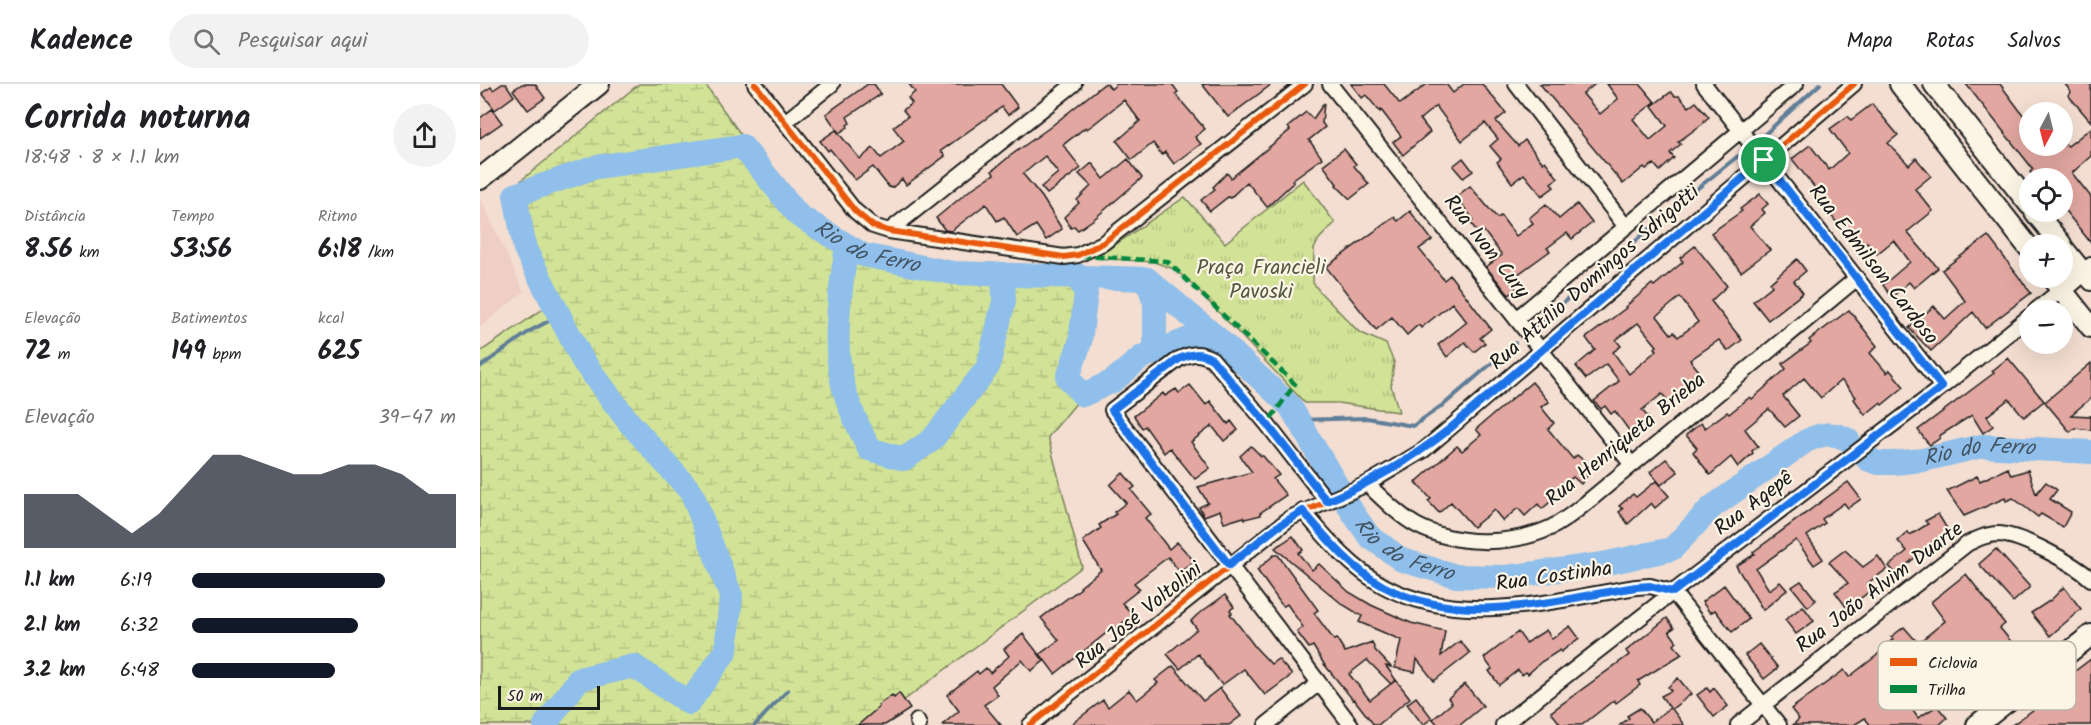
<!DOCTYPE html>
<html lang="pt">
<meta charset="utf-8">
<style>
body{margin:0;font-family:Kalam,sans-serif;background:#f2f2f2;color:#202124;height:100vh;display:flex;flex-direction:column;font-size:22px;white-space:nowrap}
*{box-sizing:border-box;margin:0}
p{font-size:20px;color:#757577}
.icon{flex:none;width:33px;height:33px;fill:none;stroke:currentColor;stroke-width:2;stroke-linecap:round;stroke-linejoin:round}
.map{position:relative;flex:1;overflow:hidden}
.sheet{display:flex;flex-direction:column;background:#fff;width:480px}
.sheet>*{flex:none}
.needle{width:39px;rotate:187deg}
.tools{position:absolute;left:1539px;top:18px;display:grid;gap:12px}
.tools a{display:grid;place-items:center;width:54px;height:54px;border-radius:50%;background:#fff;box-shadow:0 6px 24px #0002;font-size:30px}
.scale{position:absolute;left:18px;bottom:15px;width:102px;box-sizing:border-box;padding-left:6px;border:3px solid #1c1c1c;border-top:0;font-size:16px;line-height:21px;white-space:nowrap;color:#1c1c1c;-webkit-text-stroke:4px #fcf5e5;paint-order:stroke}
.pin{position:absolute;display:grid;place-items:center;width:51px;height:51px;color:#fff;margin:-26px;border:3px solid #fff;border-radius:50%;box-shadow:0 2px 6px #0007}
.round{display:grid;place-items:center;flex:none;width:63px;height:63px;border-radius:32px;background:#f2f2f2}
.overview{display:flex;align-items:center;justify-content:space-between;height:102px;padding:0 24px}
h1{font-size:33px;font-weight:600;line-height:45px}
.stats{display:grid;grid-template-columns:repeat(3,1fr);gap:9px;height:102px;padding:6px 24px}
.stats div{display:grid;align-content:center}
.stats b{font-size:26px;font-weight:600}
.stats small{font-size:16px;font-weight:400}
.stats p{font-size:16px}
.chart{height:168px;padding:12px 24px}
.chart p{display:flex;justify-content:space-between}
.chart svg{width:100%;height:108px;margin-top:6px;fill:#111827;opacity:.7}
ul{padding:0 24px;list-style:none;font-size:20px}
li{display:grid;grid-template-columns:96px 72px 1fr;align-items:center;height:45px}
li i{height:15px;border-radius:8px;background:#111827}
header{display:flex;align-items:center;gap:36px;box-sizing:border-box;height:84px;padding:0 30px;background:#fff;border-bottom:2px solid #e0e0e0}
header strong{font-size:28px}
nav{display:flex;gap:33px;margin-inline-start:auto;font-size:21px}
.search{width:420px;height:54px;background:#f2f2f2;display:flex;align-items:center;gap:15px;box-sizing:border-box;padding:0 21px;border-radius:33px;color:#757577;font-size:22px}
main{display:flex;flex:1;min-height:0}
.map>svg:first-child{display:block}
</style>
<header>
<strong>Kadence</strong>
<div class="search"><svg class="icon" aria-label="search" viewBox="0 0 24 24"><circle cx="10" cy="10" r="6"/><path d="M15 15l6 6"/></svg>Pesquisar aqui</div>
<nav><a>Mapa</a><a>Rotas</a><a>Salvos</a></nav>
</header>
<main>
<section class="sheet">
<div class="overview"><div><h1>Corrida noturna</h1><p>18:48 · 8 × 1.1 km</p></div><a class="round"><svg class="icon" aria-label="share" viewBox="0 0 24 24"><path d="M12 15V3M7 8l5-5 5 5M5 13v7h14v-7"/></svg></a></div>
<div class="stats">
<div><p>Distância</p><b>8.56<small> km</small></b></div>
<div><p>Tempo</p><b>53:56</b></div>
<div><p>Ritmo</p><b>6:18<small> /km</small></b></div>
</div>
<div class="stats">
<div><p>Elevação</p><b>72<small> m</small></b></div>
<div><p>Batimentos</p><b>149<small> bpm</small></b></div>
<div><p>kcal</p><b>625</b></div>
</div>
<div class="chart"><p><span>Elevação</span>39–47 m</p>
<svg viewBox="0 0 160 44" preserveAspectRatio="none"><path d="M0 44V22L10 22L20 22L30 30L40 38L50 30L60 18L70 6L80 6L90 10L100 14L110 14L120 10L130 10L140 14L150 22L160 22V44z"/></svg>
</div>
<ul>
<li><b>1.1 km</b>6:19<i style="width:73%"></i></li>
<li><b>2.1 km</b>6:32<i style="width:63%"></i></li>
<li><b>3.2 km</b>6:48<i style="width:54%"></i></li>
</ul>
</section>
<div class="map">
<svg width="1611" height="641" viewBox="0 0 1611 641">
<defs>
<pattern id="wetland-marsh" width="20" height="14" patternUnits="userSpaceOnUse" patternTransform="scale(1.5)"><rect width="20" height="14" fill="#d2e397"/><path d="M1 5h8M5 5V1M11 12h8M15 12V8" fill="none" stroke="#b4c282"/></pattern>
<pattern id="park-tufts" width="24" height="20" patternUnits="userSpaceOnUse" patternTransform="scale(1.5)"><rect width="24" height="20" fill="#d2e397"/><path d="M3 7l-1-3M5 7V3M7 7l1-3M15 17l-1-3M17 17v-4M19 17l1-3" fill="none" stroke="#b4c282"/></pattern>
</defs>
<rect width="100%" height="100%" fill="#f4ded1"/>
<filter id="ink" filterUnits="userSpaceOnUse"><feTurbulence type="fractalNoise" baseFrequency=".0167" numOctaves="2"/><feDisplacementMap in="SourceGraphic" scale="12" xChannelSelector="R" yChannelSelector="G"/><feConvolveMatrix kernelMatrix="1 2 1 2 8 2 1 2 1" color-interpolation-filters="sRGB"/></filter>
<g filter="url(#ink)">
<path fill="#efcec3" d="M0,113L44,208L0,243Z"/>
<path fill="url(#wetland-marsh)" stroke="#77805a" stroke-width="1.5" d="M159,0H225L315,127L383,171L473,189L579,191L606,209L600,258L588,294L603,311L568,353L602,483L391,641H0V268L66,223L39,170L27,108Z"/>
<path fill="url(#park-tufts)" stroke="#77805a" stroke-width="1.5" d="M823,96L855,139L839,155L834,165L833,199L841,209L879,248L906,260L914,278L911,302L919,328L858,319H825L710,198L694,185L674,178L616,174L705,113L745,159Z"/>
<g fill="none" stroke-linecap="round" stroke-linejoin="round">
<path stroke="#617e98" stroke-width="4" d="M1284,51L1340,0
M1057,241L1218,104L1258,72
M0,283L50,247L80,231
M818,336L887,334L933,342L967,318L1035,259
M275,641L308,606"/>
<g stroke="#8fbfea" stroke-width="24">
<path d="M367,162C361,200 353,254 361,291C365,317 378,341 389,365L424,375L452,356L508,283L524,217L523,190"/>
<path d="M597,191L606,209L600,258L588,294L603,311L633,297L662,273L709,255L737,254"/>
<path d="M667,195L675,219V268"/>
<path id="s1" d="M1387,375L1399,379H1413L1443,376L1502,362L1611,368"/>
<path id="s2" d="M65,641L99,595L154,582L209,619L246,567L251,512L212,409L148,337L103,277L45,165L35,111L116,83L262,62L319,132L383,171L473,189L667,195L737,254L810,322L873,429L889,452L922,476L976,492L1026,493L1123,480L1192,465L1232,423L1326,357C1341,350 1353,347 1368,356"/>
</g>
</g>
<path fill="#e2a7a1" stroke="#1c1c1c" stroke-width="1.5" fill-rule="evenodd" d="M22,0H26L34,12L15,26L2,9L11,3L13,6Z
M42,0H55L65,14L48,26L33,6Z
M388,0H394L401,10L367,33L370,39L367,41L368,43L359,49L346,30Z
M429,0H521L538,23L528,31L522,23L461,67L465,72L426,101L422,95L412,104L409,103L393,83L375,96L350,65L348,67L340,57L356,46L380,75L393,64L401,74L424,57L413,43L428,32L423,26L432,19L428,14L435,8Z
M624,0H627L631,5L637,0H692L698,8L695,10L725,45L715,53L721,60L694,80L685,68L682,71L673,59L652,76L637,57L660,37L644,16L614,40L607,45L606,43L583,61L601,84L567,110L561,103L578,89L565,72L543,90L562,113L582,145L566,156L556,141L537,153L524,133L517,137L506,120L471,147L465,146L456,134L490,106L514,90L512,87L530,72L569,44Z
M722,0H792L748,33Z
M871,0H904L920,20L947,0H966L973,9L984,0H1002L1026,29L1016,37L1038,62L1045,56L1063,79L1065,77L1078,94L1071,99L1074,103L1062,112L1044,90L1032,99L1017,78L1021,75L1010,62L1018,55L1005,39L982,57L956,22L940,35L950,48L923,71L913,58L921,52L901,26L900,28L886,11L882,14Z
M1060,0H1115L1103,10L1120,30L1138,15L1127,0H1160L1175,18L1153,35L1170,56L1187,42L1172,22L1191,8L1195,12H1199L1209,23L1216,18L1229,33L1224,37L1225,38L1198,58L1201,60L1190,69L1194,74L1180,87L1174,80L1166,85L1164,83L1143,100Z
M1486,0H1520L1550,40V62H1573L1577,67L1585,60L1588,62L1611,44V72L1592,89L1611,113V159L1582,123V94H1555L1550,88L1553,85Z
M1585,0H1611V38L1588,11L1591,8Z
M844,19L842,39L845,43L829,56L842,74L812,96L814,98L787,123L767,98L750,114L748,113L730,127L721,116L735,105L733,103L747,89L751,94L810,46L808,43L826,28L833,35Z
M1392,20L1418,51L1408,59L1429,81L1436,74L1451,92L1435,105L1453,127L1427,148L1458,184L1434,204L1429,198L1412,213L1403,201L1430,178L1414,156L1397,170L1387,158L1384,160L1376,151L1371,156L1331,107L1335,104L1312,75L1330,61L1349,86L1368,69L1350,45L1368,32L1371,36Z
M12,25L22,39L0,54V34Z
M864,65L876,80L874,82L889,100L870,115L856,101L857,100L843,81Z
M983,74L993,87L983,94L973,82Z
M648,75L662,94L614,135L598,146L594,142L591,144L584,133L599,119L597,116L611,102L599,90L612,79L624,95Z
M990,102L1017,134L1021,132L1036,152L1053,139L1049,134L1066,120L1079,135L1097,120L1112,139L1092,155L1087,149L1067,164L1070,167L1030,196L1037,205L1029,211L1006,183L1022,171L1003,146L998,149L990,138L993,135L976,113Z
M1280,110L1288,120L1282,125L1285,129L1270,142L1290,166L1261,188L1231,149L1262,127L1260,125Z
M930,127L952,156L939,165L964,196L970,191L1011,245L1000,254L1005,259L994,268L985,258L967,273L958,261L987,238L972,219L941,244L939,241L937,242L927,251L912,233L896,246L846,183L914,133L918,137Z
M1508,152L1551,209L1505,244L1493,228L1451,267L1429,244L1454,222L1465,235L1485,217L1462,186Z
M1215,162L1247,202L1231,217L1262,256L1248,267L1239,256L1210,276L1219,287L1204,300L1210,308L1200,317L1197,315L1191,320L1182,310L1162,326L1171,337L1153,352L1135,327L1131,330L1125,322L1121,325L1114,317L1139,297L1126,280L1106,295L1096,282L1115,266L1106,254L1146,224L1145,223L1172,200L1174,202L1203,178L1200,174ZM1200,213L1218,238L1198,253L1194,248L1191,250L1177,232ZM1158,239L1177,262L1175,264L1177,266L1149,290L1133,268L1141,262L1136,256Z
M1317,175L1326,187L1314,197L1323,209L1288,236L1273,217L1292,202L1290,199Z
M1369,226L1397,262L1390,269L1407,289L1410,286L1424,303L1402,321L1400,319L1385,331L1374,315L1376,313L1361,296L1341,314L1324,294L1303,312L1319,332L1305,343L1289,325L1265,345L1278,362L1272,367L1273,369L1258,383L1251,373L1230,391L1213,368L1217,364L1206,351L1221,339L1225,344L1247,328L1249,330L1270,313L1272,315L1306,285L1302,280L1331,259L1329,256Z
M1528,274L1564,317L1544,333L1529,315L1507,332L1513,342L1503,349L1492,331L1459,352L1460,354L1450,361L1446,357L1438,346L1514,289L1512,287Z
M1611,279V314L1591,331L1611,332V346L1595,344L1590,348L1565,318Z
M1052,298L1069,318L1061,323L1074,339L1068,345L1093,375L1097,371L1113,384L1101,400L1093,393L1073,410L1076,413L1062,425L1058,420L1045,432L1038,424L1023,437L1014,426L993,443L971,418L959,429L948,417L951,415L936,398L977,362L982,367L1001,351L996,345Z
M710,301L726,321L730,317L748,340L751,337L758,346L744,357L732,342L711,358L730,384L715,395L690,364L684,369L665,342L662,344L654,332L683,309L685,312L696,305L699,309Z
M771,362L781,372H783L799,391L793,395L806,411L780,429L781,431L765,435L764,433L744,439L740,426L724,432L719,423L728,419L718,403L772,388L760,372Z
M1186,375L1198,388L1181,401L1170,388Z
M1528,384L1531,391L1548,386L1556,410L1566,398L1577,406L1570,415L1591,428L1583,443L1561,430L1558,433L1533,414L1526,417L1525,414L1484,432L1467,407L1497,392L1500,397Z
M643,389L655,403L651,406L671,430L665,434L689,465L697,458L714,477L700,488L688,473L654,499L660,505L642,519L653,531L635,545L634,543L575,590L560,570L579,556L561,534L601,504L600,503L621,486L603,457L621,444L619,441L636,430L634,428L646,419L630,401Z
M1176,397L1189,412L1175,424L1171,419L1148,440L1139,428L1143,425L1139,422L1153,410L1156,413Z
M1368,398L1381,415L1368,424L1364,419L1342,435L1345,439L1327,452L1343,475L1334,481L1316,456L1276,485L1289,506L1300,498L1307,506L1283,526L1256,482L1275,470L1273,468Z
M1458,430L1469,448L1453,458L1416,490L1409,482L1427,467L1418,457L1428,448L1430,451L1448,440L1445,437Z
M813,452L823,466L818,469L832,486L839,480L869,508L891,521L931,539L965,547L961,572L980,557L990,569L954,597L937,575L935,588L915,584L921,556L879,538L882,532L862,520L795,464Z
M1516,465L1550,503L1533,518L1499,480Z
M1365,466L1383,483L1398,472L1407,485L1388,499L1393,505L1367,524L1355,508L1368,499L1349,478Z
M794,471H798L838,526L834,529L854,556L857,555L865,568L892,558L895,566L911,583L906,582L916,596L911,600L887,576L869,590L890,616L916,596L930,614L898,641H894L874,615L873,616L844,580L833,562L829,564L817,548L823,543L807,520L804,522L801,520L777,486Z
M1486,490L1525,540L1520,544L1543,572L1526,584L1531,593L1517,604L1505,590L1509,587L1496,570L1484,580L1483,578L1466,592L1467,594L1431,624L1438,634L1457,622L1467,634L1459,641H1390L1385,634L1374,641H1313L1319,635L1311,625L1364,586L1369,593L1396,572L1413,555L1411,553L1424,543L1438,559L1465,537L1451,518Z
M1321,497L1336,516L1328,523L1312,503Z
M1244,501L1269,535L1252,548L1235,526L1230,529L1222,518Z
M1584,503L1601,525L1570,552L1551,529L1571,516Z
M745,511L754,523L750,526L752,529L750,530L776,564L791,580L798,575L812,591L785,611L764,585L742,601L718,570L700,585L687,570L717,545L711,537L717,531Z
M1323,522L1334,537L1316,550L1305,536Z
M1187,534L1194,544L1189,547L1197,558L1194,561L1202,570L1158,597L1160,601L1136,619L1134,616L1102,641H1081L1071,628L1149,571L1146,567Z
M1090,542L1099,554L1081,568L1080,566L1061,578L1048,590L1046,588L1042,591L1038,586L1019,601L1009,587L1012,585L1004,574L1038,548L1046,559L1066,546L1072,555Z
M543,550L564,577L551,587L542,576L512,602L518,611L504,621L521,641H462L479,627L467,611L497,587L499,590L506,584L510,589L529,572L524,565Z
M1279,560L1298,584L1284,595L1265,571Z
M1611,575V641H1532L1582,605L1578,600Z
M693,582L723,617L740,604L761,632L749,641H590L623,616L628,623L649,606L657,616L678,599L675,596Z
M1198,594L1211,610L1192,625L1204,641H1140L1149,634L1147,632L1160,624L1171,638L1190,624L1181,612L1191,607L1188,603Z
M985,600L1003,622L980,641H958L953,635L972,619L968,614Z
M1227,604L1230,608L1234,604L1248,622L1234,633L1217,611Z
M419,609L430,625L405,641H378L399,623L398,621L412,611L414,614Z
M936,613L952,634L943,641L927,620Z"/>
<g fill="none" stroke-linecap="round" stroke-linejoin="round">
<g stroke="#1c1c1c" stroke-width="18">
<path id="street" d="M275,0L375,127L393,142L409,147L584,173L598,171L623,159L825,0
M850,0L1152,381
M1036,0L1146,143
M1224,0L1462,303
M305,38L352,0
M409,147L594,0
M1611,181L1602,188L1611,199
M1556,226L1581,206
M1036,235L1316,0
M887,400C902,414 918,431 936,441C975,462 1030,462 1070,444C1085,437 1098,425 1111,415L1377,194
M847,417L787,340L732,275C719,268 712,269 699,275L632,326L871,641
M823,427C847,455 871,484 904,502C981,544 1075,516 1156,503L1170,502L1193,508L1299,641
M437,637L439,641
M550,641L810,434L887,400L944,366L1374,0
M786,641L839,599
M1023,641L1193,508L1462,303L1550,232
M1258,641L1487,460C1497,455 1507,450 1518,450C1542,451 1593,479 1611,495"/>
</g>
<g stroke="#1c1c1c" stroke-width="24">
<path id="secondary" d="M1420,0L1550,165
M1454,0L1550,121
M0,95L119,0
M1555,128L1581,160
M1572,194L1611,243
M1581,206L1602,188L1582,163
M1497,641L1611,551"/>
</g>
<use href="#street" stroke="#fcf5e5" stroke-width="14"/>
<use href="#secondary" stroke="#fcf5e5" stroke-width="20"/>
<path stroke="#00873e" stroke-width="4.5" stroke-dasharray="9 4.5" stroke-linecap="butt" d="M601,172L687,177L815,300L787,340"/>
<g stroke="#fcf5e5" stroke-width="10">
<path id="cycleway" d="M275,0L375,127L393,142L409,147L584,173L598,171L623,159L825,0
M550,641L810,434L887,400L944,366L1374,0"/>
</g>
<use href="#cycleway" stroke="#e8590c" stroke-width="6"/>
</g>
</g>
<g fill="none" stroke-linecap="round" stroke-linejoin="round" filter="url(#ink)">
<g stroke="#fff" stroke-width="12">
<path id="route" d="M1284,76L1462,303L1193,508L1170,502L1156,503C1075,516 981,544 903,502C871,484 847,455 823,427L797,443L749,481L632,326L699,275C712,269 719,268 732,275L787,340L847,417C891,399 930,376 967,347Z"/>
</g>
<use href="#route" stroke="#1a73e8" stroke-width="8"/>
</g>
<g text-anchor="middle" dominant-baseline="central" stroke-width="4.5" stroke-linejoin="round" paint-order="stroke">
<g font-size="21" fill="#1c1c1c" stroke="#fcf5e5">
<text transform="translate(1006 163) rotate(52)">Rua Ivon Cury</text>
<text transform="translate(1393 181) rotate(52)">Rua Edmilson Cardoso</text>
<text transform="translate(1115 194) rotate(-41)">Rua Attílio Domingos Sdrigotti</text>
<text transform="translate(1146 356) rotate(-39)">Rua Henriqueta Brieba</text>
<text transform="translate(1274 420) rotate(-37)">Rua Agepê</text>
<text transform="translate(1074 493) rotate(-8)">Rua Costinha</text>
<text transform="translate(1400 504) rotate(-37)">Rua João Alvim Duarte</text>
<text transform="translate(659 532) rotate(-39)">Rua José Voltolini</text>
</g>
<g font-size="21" fill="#535841" stroke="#fcf5e5">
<text x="781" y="184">Praça Francieli<tspan x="781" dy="24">Pavoski</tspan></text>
</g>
<g font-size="22" font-style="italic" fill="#445564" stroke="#fcf5e5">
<text stroke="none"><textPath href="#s2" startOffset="1161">Rio do Ferro</textPath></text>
<text stroke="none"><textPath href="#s1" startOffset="114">Rio do Ferro</textPath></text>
<text stroke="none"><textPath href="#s2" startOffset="1827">Rio do Ferro</textPath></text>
</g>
</g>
<rect x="1398" y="557" width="198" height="69" rx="9" fill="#fcf5e5" stroke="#b9b4a9" stroke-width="1.5"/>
<rect x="1410" y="574" width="27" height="8" fill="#e8590c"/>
<rect x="1410" y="601" width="27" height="8" fill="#00873e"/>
<g font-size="16" fill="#1c1c1c">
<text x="1448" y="584">Ciclovia</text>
<text x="1448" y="611">Trilha</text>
</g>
</svg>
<div class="tools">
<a><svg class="needle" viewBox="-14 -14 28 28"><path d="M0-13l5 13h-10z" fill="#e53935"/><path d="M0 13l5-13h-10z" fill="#757577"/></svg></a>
<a><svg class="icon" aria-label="locate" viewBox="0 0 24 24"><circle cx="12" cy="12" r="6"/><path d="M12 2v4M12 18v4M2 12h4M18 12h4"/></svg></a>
<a>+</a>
<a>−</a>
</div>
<div class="scale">50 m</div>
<div class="pin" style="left:1284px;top:76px;background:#1e9e55"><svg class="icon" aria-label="arrive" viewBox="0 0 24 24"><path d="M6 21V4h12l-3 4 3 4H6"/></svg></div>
</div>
</main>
